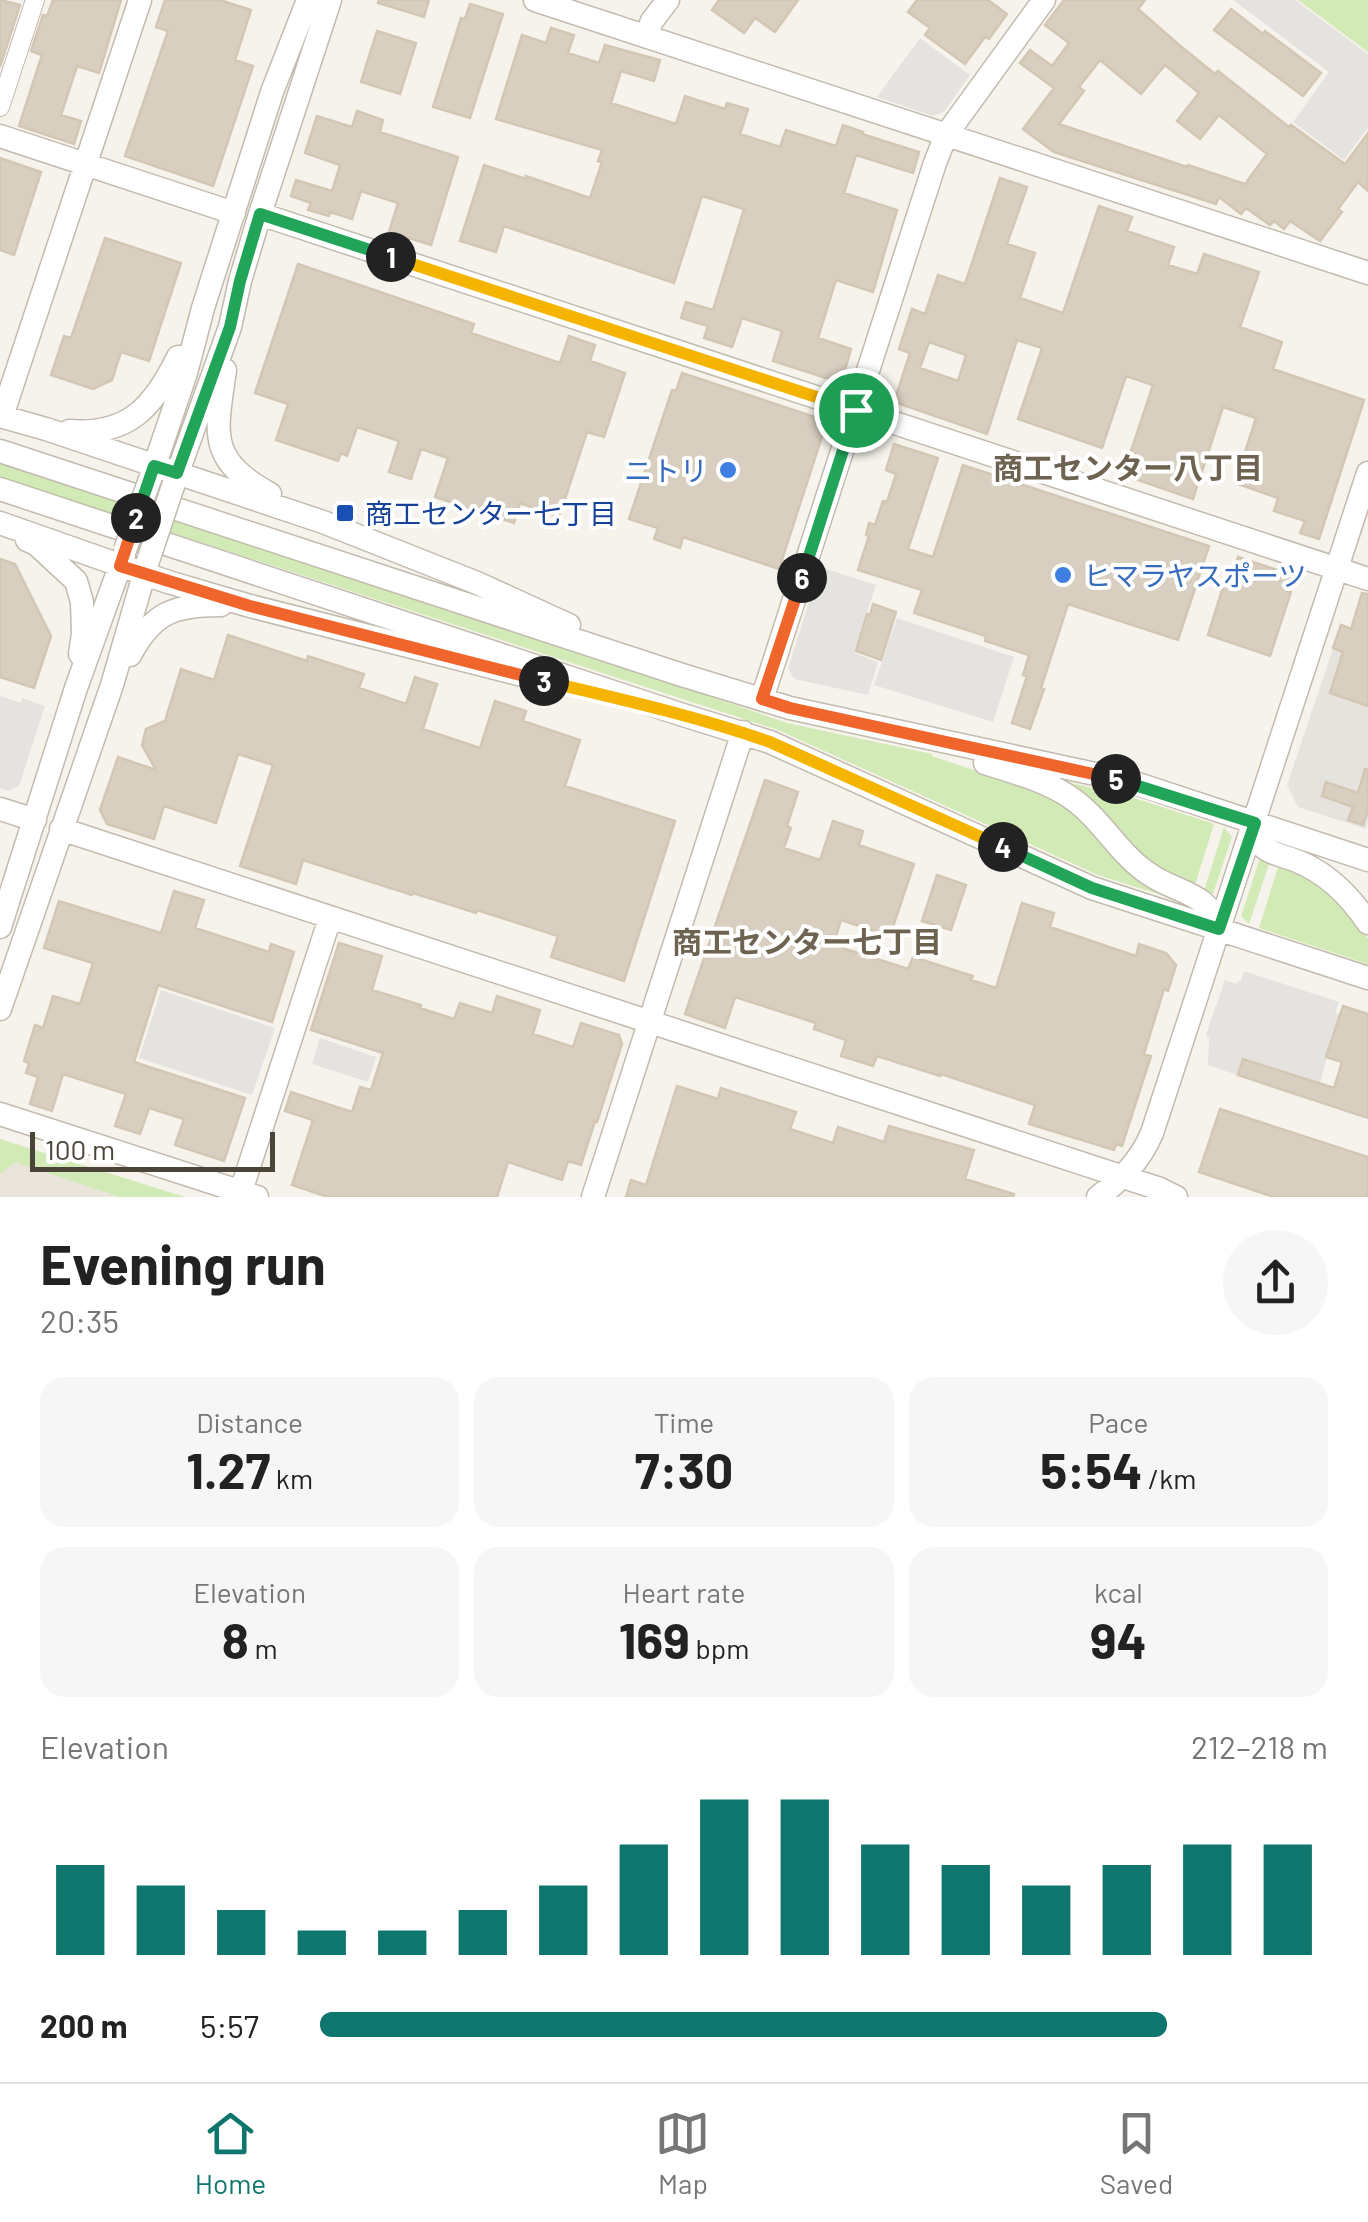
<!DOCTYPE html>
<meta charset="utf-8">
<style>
body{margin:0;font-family:Barlow,"Noto Sans JP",sans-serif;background:#f6f6f6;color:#222;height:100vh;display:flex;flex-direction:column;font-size:38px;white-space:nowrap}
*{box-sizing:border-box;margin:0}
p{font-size:32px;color:#767676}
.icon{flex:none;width:55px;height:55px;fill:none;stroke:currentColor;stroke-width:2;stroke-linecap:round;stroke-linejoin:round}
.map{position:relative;height:1197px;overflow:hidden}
.drawer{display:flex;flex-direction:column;background:#fff;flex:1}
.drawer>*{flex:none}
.scale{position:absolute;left:30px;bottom:25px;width:245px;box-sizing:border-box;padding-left:10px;border:5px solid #4b4439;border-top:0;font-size:28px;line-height:35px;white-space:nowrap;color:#4b4439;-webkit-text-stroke:8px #fff;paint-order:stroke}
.pin{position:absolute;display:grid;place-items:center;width:85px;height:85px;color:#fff;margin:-42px;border:5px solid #fff;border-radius:50%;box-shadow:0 2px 10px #0007}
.km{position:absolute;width:50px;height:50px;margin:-25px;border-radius:50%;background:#222;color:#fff;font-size:28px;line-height:50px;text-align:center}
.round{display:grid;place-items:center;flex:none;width:105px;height:105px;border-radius:52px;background:#f6f6f6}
.headline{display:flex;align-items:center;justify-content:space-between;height:170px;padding:0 40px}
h1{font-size:55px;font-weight:700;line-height:75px}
.figures{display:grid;grid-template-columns:repeat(3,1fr);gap:15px;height:170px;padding:10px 40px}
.figures div{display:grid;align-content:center;border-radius:25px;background:#f6f6f6;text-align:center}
.figures b{font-size:50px;font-weight:700}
.figures small{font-size:28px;font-weight:400}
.figures p{font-size:28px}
.chart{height:280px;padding:20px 40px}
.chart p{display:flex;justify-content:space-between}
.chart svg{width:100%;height:180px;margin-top:10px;stroke:#0f766e;stroke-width:6}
ul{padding:0 40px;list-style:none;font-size:32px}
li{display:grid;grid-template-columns:160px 120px 1fr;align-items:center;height:75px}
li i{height:25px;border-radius:12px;background:#0f766e}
.tabs{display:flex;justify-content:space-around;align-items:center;height:140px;border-top:2px solid #e0e0e0;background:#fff;font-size:28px;color:#767676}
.tabs a{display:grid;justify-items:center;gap:5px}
.tabs .selected{color:#0f766e}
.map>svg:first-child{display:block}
</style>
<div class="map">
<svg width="1368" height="1197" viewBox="0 0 1368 1197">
<rect width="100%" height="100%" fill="#f6f3ec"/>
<path fill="#eae5da" d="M0,1154L138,1197H0Z"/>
<path fill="#e6e2dd" d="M1341,625L1368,634V821L1366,829L1298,807L1287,785Z"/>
<path fill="#d2eab5" d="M1298,0H1368V52Z
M0,459L495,623L787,723L932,754V756L1055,798L1174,899L1098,875L778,730L0,477Z
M1066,782L1125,795L1214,824L1194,888L1162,873Z
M1224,827L1232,837L1213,894L1204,891Z
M1260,858L1270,861L1249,924L1241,916Z
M1279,864L1312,878L1345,906L1368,939V964L1259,928Z
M0,1139L185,1197H120L15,1162L0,1174Z"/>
<path fill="#e5e3e0" d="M1233,0H1295L1368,54V128L1344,160L1293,122L1329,72Z
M920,38L970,75L944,112L933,116L877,97Z
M820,567L876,585L854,653L878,662L868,695L794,679L788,668Z
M897,618L1014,657L993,722L874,685Z
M0,696L21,703L22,698L45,706L19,786L8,791L0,788Z
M1244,971L1339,1002L1335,1013L1339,1014L1320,1083L1244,1058L1237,1075L1208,1065L1209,1038L1206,1035L1225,980L1237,984L1238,981H1241Z
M161,990L275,1028L252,1095L139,1058Z
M320,1038L376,1057L368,1082L312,1064Z"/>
<path fill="#d8cfc1" stroke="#d3c7b4" stroke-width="2.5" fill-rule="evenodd" d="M0,0L20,5L0,67Z
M53,0H121L99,73L77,66L61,115L81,121L74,144L19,126L42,55L31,51L43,15L47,16Z
M165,0H220L251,10L235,60L253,66L213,186L125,156L168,31L156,27Z
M379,0H429L424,17L378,3Z
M719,0H798L775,32L755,18L744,33L712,10Z
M917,0H988L1007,14L989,39L985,37L965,64L925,35L930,28L908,12Z
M1064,0H1145L1138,9L1178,44L1215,74L1218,71L1289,127L1291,125L1345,164L1368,133V191L1358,182L1338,209L1342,212L1320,241L1290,221L1284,229L1274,221L1270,225L1246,208L1241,214L1219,197L1216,204L1054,152L1023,129L1054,88L1020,63L1030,50L1052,66L1069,43L1045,25ZM1100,60L1141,94L1165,65L1199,93L1177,121L1200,139L1219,115L1267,154L1245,184L1188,165L1187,167L1059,124L1084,91L1079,87Z
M470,4L503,14L470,118L433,107L461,18L465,19Z
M1231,9L1263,34L1265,31L1321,73L1303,96L1214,30Z
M551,28L574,35L568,53L599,63L605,45L660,60L654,81L621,71L611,103L676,124L685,96L725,109L727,103L748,109L740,134L780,147L786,130L836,146L843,125L863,132L862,134L919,152L913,173L856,155L844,193L897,210L873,292L836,280L818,338L851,349L843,377L835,381L773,361L782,331L742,318L732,347L704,338L708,326L681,318L686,302L713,310L744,209L702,196L674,283L504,226L496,252L460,241L484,165L526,179V176L590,198L602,162L598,161L602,150L496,119L522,35L546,43Z
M377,31L416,43L400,94L361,82Z
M357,111L383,120L380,132L458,157L431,245L389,232L398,203L361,191L352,219L330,212L329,216L308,210L311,203L291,196L296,180L332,191L340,165L305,153L317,116L352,127Z
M0,158L41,172L14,255L0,250Z
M1000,178L1027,187L1007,244L1035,253L1020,298L1063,313L1099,206L1132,217L1127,231L1174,247L1168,265L1197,274L1204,254L1259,272L1240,327L1282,342L1273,369L1364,400L1319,539L1300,533L1305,521L1274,511L1278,498L1235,483L1256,418L1223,407L1193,499L1123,475L1153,385L1126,376L1102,448L1018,419L1042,348L1017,340L987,434L894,402L910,353L899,349L912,309L925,314L938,275L965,284ZM929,342L966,355L958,381L920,368Z
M105,238L181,263L149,361L121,352L112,380L93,389L51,375L64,336L71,338Z
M298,264L474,324L471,333L560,363L569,336L595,345L590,361L625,373L604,437L587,432L559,517L520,503L514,523L435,497L448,458L421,449L411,479L389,472L399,441L357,427L347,456L341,453L338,461L276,440L288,404L255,393Z
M682,373L827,421L779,569L683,537L680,548L654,539L658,528L629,519L672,390L676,391Z
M894,444L938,458L908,549L933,557L963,465L1209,546L1178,640L1068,604L1041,688L1044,689L1030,729L1012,723L1027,676L1023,675L1029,655L985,641L986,636L914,613L922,590L858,570L869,536L866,535L869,523L875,525L883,501L887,502L896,474L886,470Z
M1238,557L1292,575L1287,591L1291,592L1270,656L1208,635L1228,571L1233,573Z
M0,559L15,564L51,636L34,688L0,677Z
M1362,593L1368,594V706L1330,693L1343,652L1333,648L1341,625L1351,629Z
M873,604L896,612L881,660L856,651L867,614L870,615Z
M228,635L307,661L308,656L364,674L359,688L406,704L415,677L437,684L423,729L480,748L495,701L526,711L523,721L580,740L565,786L675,821L624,981L551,957L558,936L477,910L476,913L413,893L412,895L303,860L296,884L240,866L273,765L238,754L216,823L164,806L154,839L107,824L100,810L118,757L156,770L142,745L146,729L165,721L181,669L214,680Z
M1365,769H1368V810L1363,825L1348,820L1353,807L1322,796L1326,782L1358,793Z
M765,780L798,792L787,826L791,828L784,848L820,860L833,821L863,831L859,845L914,864L890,936L841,920L833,945L908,969L913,957L973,976L971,980L996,988L1022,903L1054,913L1050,927L1136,956L1139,944L1166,953L1176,965L1168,991L1164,989L1144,1054L1151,1056L1122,1146L1116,1144L1114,1150L1029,1124L1035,1105L941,1074L940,1076L877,1056L873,1066L841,1056L846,1040L814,1029L816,1023L735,997L725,1028L685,1014Z
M937,875L966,885L951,930L922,921Z
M174,891L204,900L195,928L269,952L271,944L294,952L272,1022L158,985L134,1062L245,1098L224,1161L175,1145L184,1119L149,1108L140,1134L115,1126L126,1094L63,1074L52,1111L30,1104L38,1077L26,1073L29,1063L24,1061L35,1025L43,1028L53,996L80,1004L93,963L44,948L59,901L161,933Z
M339,943L382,956L372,990L421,1005L420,1008L454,1019L460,1003L492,1013L497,996L540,1010L533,1034L573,1047L581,1023L619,1035L622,1044L597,1122L595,1121L581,1165L568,1161L562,1180L508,1162L497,1197H328L292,1185L313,1120L285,1111L291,1092L352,1112L360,1087L371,1090L383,1053L311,1030Z
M1343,1006L1368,1014V1118L1238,1075L1243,1059L1334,1088L1342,1062L1326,1057Z
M677,1086L718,1099L721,1088L796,1112L790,1129L833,1143L838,1127L884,1142L889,1126L974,1150L965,1179L1014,1194L1013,1197H626L631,1180L646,1185Z
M1220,1109L1368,1157V1197H1274L1199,1172Z"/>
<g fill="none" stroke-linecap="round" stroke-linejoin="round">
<g stroke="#c2bbae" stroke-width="20">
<path id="minor" d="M0,107L35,0"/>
</g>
<g stroke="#c2bbae" stroke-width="25">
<path id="tertiary" d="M535,0L1368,273
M646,36L652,21L668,0
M0,136L234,213
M260,214L1368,579
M225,370C216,434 207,459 270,494
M0,416L46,429L323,522L477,583L569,625
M2,416L140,0
M69,431C129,436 154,406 178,357
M0,451L682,675L790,708L1132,782L1368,860
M150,479L186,373L203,308L272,92L308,0
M173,486L230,327L240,281L260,214L330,0
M0,489L683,715L770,742L1092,888L1368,978
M0,523L168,582L250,606L534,678
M27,540L36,544L76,581L82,602L83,634L80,654
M130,655C153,612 174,605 221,605
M762,699L935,163L946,135L1044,0
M985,763C1012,772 1041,779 1065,794C1100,815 1116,852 1149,874C1176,893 1210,892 1219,929
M0,809L35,820
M1255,823C1254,832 1254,838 1261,845C1270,854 1285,856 1297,861C1327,873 1350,896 1368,923
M61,829L1160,1189L1176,1197
M0,927L76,688L124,555
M0,1009L112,685L148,561
M0,1114L257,1197
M241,1191L330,918
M593,1197L743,732
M1098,1197C1122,1179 1140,1161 1152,1133L1368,473"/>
</g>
<use href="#minor" stroke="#fff" stroke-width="18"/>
<use href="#tertiary" stroke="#fff" stroke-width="22"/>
<g stroke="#c2bbae" stroke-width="25" stroke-linecap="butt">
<path id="tertiary-bridge" d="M125,550L150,479
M149,558L173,486"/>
</g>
<use href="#tertiary-bridge" stroke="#fff" stroke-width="22"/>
</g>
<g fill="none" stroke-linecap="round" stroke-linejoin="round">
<g stroke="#fff" stroke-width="20">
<path id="split-1" d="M391,257L856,410"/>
</g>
<g stroke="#fff" stroke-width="20">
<path id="split-2" d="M136,518L154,466L177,473L230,327L240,281L260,214L391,257"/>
</g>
<g stroke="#fff" stroke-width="20">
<path id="split-3" d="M136,518L120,566L250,606L544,681"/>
</g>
<g stroke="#fff" stroke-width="20">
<path id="split-4" d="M544,681C620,699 696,716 770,742L1003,847"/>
</g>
<g stroke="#fff" stroke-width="20">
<path id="split-5" d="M1003,847L1092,888L1219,929L1255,823L1116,779"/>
</g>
<g stroke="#fff" stroke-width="20">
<path id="split-6" d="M802,578L762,699L790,708L1116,779"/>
</g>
<g stroke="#fff" stroke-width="20">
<path id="split-7" d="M802,578L856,410"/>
</g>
<use href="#split-1" stroke="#f5b400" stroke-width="12"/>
<use href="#split-2" stroke="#22a559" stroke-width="12"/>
<use href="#split-3" stroke="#f0652b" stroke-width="12"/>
<use href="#split-4" stroke="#f5b400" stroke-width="12"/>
<use href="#split-5" stroke="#22a559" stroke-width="12"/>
<use href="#split-6" stroke="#f0652b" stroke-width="12"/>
<use href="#split-7" stroke="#22a559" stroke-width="12"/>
</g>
<g fill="#3f7fe0" stroke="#fff" stroke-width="4">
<circle cx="728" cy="470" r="10"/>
<circle cx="1063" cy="575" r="10"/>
</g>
<rect fill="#1a4fb4" stroke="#fff" stroke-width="4" x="335" y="503" width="20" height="20" rx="5"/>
<g text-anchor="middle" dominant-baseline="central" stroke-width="8" stroke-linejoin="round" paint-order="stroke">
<g font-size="28" fill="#366cbe" stroke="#fff" text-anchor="end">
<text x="708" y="470">ニトリ</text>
<text x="1083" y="575" text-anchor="start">ヒマラヤスポーツ</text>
</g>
<g font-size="28" fill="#164399" stroke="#fff" text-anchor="start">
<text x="365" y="513">商工センター七丁目</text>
</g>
<g font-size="30" font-weight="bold" fill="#6e6250" stroke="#fff">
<text x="1128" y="467">商工センター八丁目</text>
<text x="807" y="941">商工センター七丁目</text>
</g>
</g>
</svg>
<div class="scale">100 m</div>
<div class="pin" style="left:856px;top:410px;background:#1e9e55"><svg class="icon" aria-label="arrive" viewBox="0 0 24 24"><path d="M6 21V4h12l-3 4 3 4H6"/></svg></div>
<b class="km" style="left:391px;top:257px">1</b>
<b class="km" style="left:136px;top:518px">2</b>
<b class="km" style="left:544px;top:681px">3</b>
<b class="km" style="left:1003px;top:847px">4</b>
<b class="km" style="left:1116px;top:779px">5</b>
<b class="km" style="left:802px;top:578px">6</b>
</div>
<section class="drawer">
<div class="headline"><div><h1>Evening run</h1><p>20:35</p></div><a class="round"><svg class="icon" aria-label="share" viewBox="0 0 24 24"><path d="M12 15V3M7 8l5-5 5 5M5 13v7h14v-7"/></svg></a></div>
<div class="figures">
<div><p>Distance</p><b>1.27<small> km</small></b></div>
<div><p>Time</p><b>7:30</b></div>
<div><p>Pace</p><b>5:54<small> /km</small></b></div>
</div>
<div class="figures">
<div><p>Elevation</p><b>8<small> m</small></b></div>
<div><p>Heart rate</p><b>169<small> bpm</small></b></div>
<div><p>kcal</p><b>94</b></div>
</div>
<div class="chart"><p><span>Elevation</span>212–218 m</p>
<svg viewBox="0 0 160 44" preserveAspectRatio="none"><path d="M5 44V22M15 44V27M25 44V33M35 44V38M45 44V38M55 44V33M65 44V27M75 44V17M85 44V6M95 44V6M105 44V17M115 44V22M125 44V27M135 44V22M145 44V17M155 44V17"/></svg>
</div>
<ul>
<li><b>200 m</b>5:57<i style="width:84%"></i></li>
</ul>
</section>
<nav class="tabs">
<a class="selected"><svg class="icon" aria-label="home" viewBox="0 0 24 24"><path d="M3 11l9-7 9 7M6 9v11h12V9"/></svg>Home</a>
<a><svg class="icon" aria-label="map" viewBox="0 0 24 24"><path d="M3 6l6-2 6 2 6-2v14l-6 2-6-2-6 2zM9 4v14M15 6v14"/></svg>Map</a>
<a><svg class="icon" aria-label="saved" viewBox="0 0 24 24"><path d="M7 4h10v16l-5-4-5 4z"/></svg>Saved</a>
</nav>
